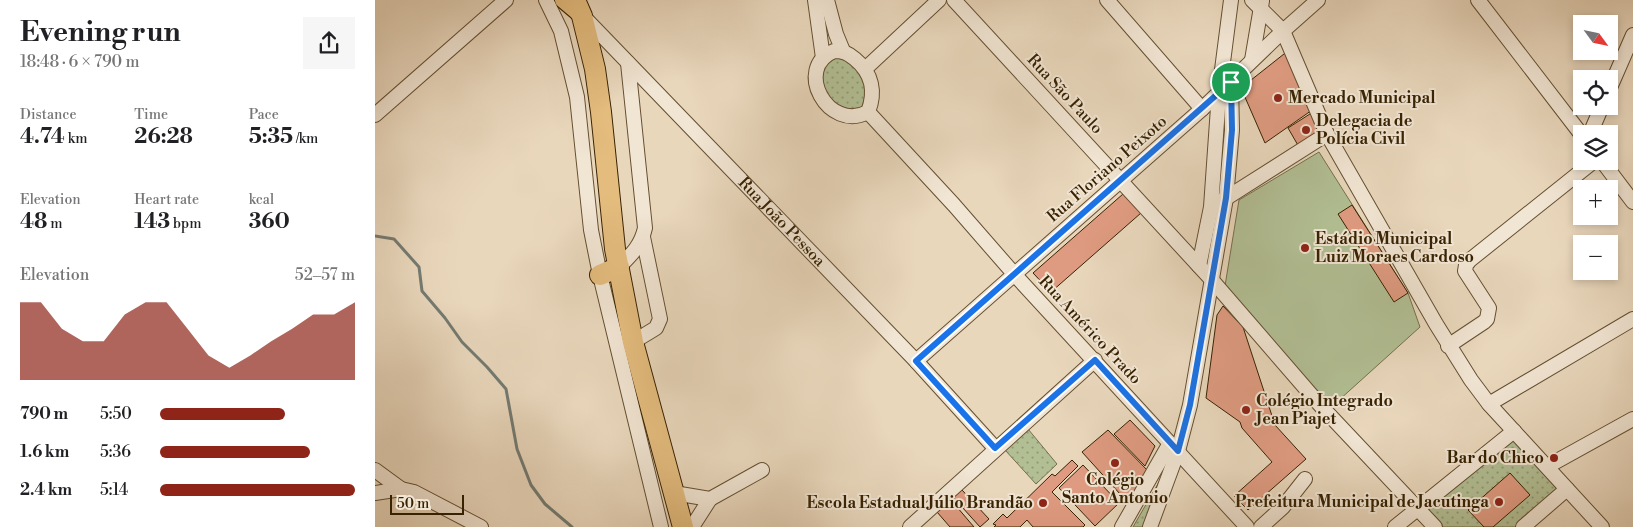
<!DOCTYPE html>
<meta charset="utf-8">
<style>
body{margin:0;font-family:"Libre Bodoni",serif;background:#f6f6f6;color:#202124;height:100vh;display:flex;flex-direction:column;font-size:19px;white-space:nowrap}
*{box-sizing:border-box;margin:0}
p{font-size:16px;color:#757577}
.icon{flex:none;width:28px;height:28px;fill:none;stroke:currentColor;stroke-width:2;stroke-linecap:round;stroke-linejoin:round}
.map{position:relative;flex:1;overflow:hidden}
.details{display:flex;flex-direction:column;background:#fff;width:375px}
.details>*{flex:none}
.needle{width:32px;rotate:123deg}
.fabs{position:absolute;left:1198px;top:15px;display:grid;gap:10px}
.fabs a{display:grid;place-items:center;width:45px;height:45px;border-radius:0px;background:#fff;box-shadow:0 2px 8px #0003;font-size:25px}
.scale{position:absolute;left:15px;bottom:12px;width:74px;box-sizing:border-box;padding-left:5px;border:2px solid #372202;border-top:0;font-size:14px;line-height:18px;white-space:nowrap;color:#372202;-webkit-text-stroke:4px #f1e5d3;paint-order:stroke}
.pin{position:absolute;display:grid;place-items:center;width:42px;height:42px;color:#fff;margin:-21px;border:2px solid #fff;border-radius:50%;box-shadow:0 1px 5px #0007}
.round{display:grid;place-items:center;flex:none;width:52px;height:52px;border-radius:0px;background:#f6f6f6}
.head{display:flex;align-items:center;justify-content:space-between;height:85px;padding:0 20px}
h1{font-size:28px;font-weight:700;line-height:38px}
.metrics{display:grid;grid-template-columns:repeat(3,1fr);gap:8px;height:85px;padding:5px 20px}
.metrics div{display:grid;align-content:center}
.metrics b{font-size:21px;font-weight:700}
.metrics small{font-size:14px;font-weight:400}
.metrics p{font-size:14px}
.chart{height:140px;padding:10px 20px}
.chart p{display:flex;justify-content:space-between}
.chart svg{width:100%;height:90px;margin-top:5px;fill:#8f2418;opacity:.7}
ul{padding:0 20px;list-style:none;font-size:16px}
li{display:grid;grid-template-columns:80px 60px 1fr;align-items:center;height:38px}
li i{height:12px;border-radius:6px;background:#8f2418}
main{display:flex;flex:1;min-height:0}
.map>svg:first-child{display:block}
</style>
<main>
<section class="details">
<div class="head"><div><h1>Evening run</h1><p>18:48 · 6 × 790 m</p></div><a class="round"><svg class="icon" aria-label="share" viewBox="0 0 24 24"><path d="M12 15V3M7 8l5-5 5 5M5 13v7h14v-7"/></svg></a></div>
<div class="metrics">
<div><p>Distance</p><b>4.74<small> km</small></b></div>
<div><p>Time</p><b>26:28</b></div>
<div><p>Pace</p><b>5:35<small> /km</small></b></div>
</div>
<div class="metrics">
<div><p>Elevation</p><b>48<small> m</small></b></div>
<div><p>Heart rate</p><b>143<small> bpm</small></b></div>
<div><p>kcal</p><b>360</b></div>
</div>
<div class="chart"><p><span>Elevation</span>52–57 m</p>
<svg viewBox="0 0 160 44" preserveAspectRatio="none"><path d="M0 44V6L10 6L20 19L30 25L40 25L50 12L60 6L70 6L80 19L90 32L100 38L110 32L120 25L130 19L140 12L150 12L160 6V44z"/></svg>
</div>
<ul>
<li><b>790 m</b>5:50<i style="width:64%"></i></li>
<li><b>1.6 km</b>5:36<i style="width:77%"></i></li>
<li><b>2.4 km</b>5:14<i style="width:100%"></i></li>
</ul>
</section>
<div class="map">
<svg width="1258" height="527" viewBox="0 0 1258 527">
<defs>
<pattern id="park-dots" width="8" height="8" patternUnits="userSpaceOnUse" patternTransform="scale(1.25)"><rect width="8" height="8" fill="#b2bf94"/><path d="M2 2h.1M6 6h.1" fill="none" stroke="#929b77" stroke-width="1.8" stroke-linecap="round"/></pattern>
</defs>
<rect width="100%" height="100%" fill="#e9d7bc"/>
<filter id="stains"><feTurbulence type="fractalNoise" baseFrequency=".004" numOctaves="4"/><feColorMatrix values="0 0 0 0 .2 0 0 0 0 .09 0 0 0 0 .02 0 0 0 .5 -.17"/></filter>
<radialGradient id="worn" r=".72"><stop offset=".6" stop-color="#630" stop-opacity="0"/><stop offset="1" stop-color="#630" stop-opacity=".3"/></radialGradient>
<path fill="url(#park-dots)" stroke="#74704b" d="M465,57C484,65 503,92 485,110L460,107L447,89L448,69L452,60Z
M653,429L682,464L661,484L630,450Z
M1139,431L1192,489L1148,527H1060L1042,508Z
M799,456L778,527H758Z"/>
<path fill="#b2bf94" stroke="#74704b" d="M944,152L1033,293L1045,327L953,410L849,292L864,200Z"/>
<g fill="none" stroke-linecap="round" stroke-linejoin="round">
<path stroke="#747b72" stroke-width="3" d="M0,236L19,239L44,267L47,291L70,318L87,342L112,367L131,389L142,449L156,485L170,504L197,527"/>
</g>
<path fill="#df9b81" stroke="#372202" d="M914,50L940,108L890,143L866,88Z
M938,112L948,131L924,147L913,128Z
M748,194L766,213L676,292L658,273Z
M977,205L1033,293L1019,302L963,214Z
M848,306L868,327L900,425L931,459L873,510L859,496L897,462L867,428L865,422L831,398L842,315Z
M755,420L780,446L770,466L739,434Z
M733,430L775,473L755,505L707,452Z
M697,460L703,466L677,492L710,525L708,527H658L652,520L645,527H619L621,525L618,524L628,514L632,518L677,474L680,476Z
M708,465L744,503L720,526L684,488Z
M1135,473L1155,495L1118,527H1109L1093,510Z
M587,490L614,519L605,527L578,497Z
M576,500L599,527H575L562,512Z"/>
<g fill="none" stroke-linecap="round" stroke-linejoin="round">
<g stroke="#644f30" stroke-width="16">
<g id="minor">
<path d="M171,0L186,31L202,97L216,230L225,275L286,527"/>
<path d="M440,0L448,58"/>
<path d="M452,0L461,34L468,51"/>
<path d="M579,0L836,279L945,405L1060,527"/>
<path d="M732,0L827,109"/>
<path d="M877,0L908,31L952,134L1061,324L1096,380L1114,404L1227,527"/>
<path d="M1103,0L1206,134"/>
<path id="s1" d="M208,16L541,361L620,448"/>
<path d="M459,51C468,51 473,53 480,59C497,73 501,92 493,112C453,133 418,68 459,51Z"/>
<path d="M877,60L887,1"/>
<path d="M490,69L564,0"/>
<path d="M1234,90L1258,35"/>
<path d="M493,112L579,205L640,275L872,527"/>
<path d="M0,115L131,0"/>
<path d="M1215,134L1227,106"/>
<path d="M1227,161L1258,202"/>
<path d="M845,202L952,134"/>
<path d="M824,266L836,207L844,93L856,0"/>
<path d="M244,267C256,255 266,246 270,228L253,63"/>
<path d="M258,342L281,328L285,319L268,237"/>
<path d="M1073,346L1109,322L1112,319L1114,308L1090,271L1091,265L1095,260L1219,161"/>
<path d="M541,361L827,109L908,31L943,0"/>
<path d="M1114,404L1258,319"/>
<path d="M1173,466L1258,419"/>
<path d="M0,470L26,489"/>
<path d="M0,493L26,489L39,492L106,527"/>
<path d="M299,493L335,499L387,470"/>
<path d="M317,527L335,499"/>
<path d="M535,527L720,360"/>
<path d="M747,527L795,443"/>
<path d="M775,527L803,451L815,405L851,198L857,130L856,82"/>
<path d="M886,527L908,507L930,479"/>
<path d="M1020,527L1139,431"/>
<path d="M1148,527L1192,489"/>
</g>
</g>
<g stroke="#372202" stroke-width="18">
<path id="major" d="M188,0L207,16"/>
</g>
<g stroke="#372202" stroke-width="22">
<path id="highway" d="M200,0L207,16L220,69L226,112L240,249L258,342L308,527
M225,275L244,267"/>
</g>
<use href="#minor" stroke="#f1e5d3" stroke-width="14"/>
<use href="#major" stroke="#e4bc7e" stroke-width="16"/>
<use href="#highway" stroke="#e4bc7e" stroke-width="20"/>
</g>
<g fill="none" stroke-linecap="round" stroke-linejoin="round">
<g stroke="#fff" stroke-width="10">
<path id="route" d="M856,82L857,130L851,198L815,405L803,451L720,360L620,448L541,361Z"/>
</g>
<use href="#route" stroke="#1a73e8" stroke-width="6"/>
</g>
<g fill="#8f2418" stroke="#f1e5d3" stroke-width="2">
<circle cx="903" cy="98" r="5"/>
<circle cx="931" cy="130" r="5"/>
<circle cx="930" cy="248" r="5"/>
<circle cx="871" cy="410" r="5"/>
<circle cx="1179" cy="458" r="5"/>
<circle cx="740" cy="463" r="5"/>
<circle cx="1124" cy="502" r="5"/>
<circle cx="668" cy="503" r="5"/>
</g>
<g text-anchor="middle" dominant-baseline="central" stroke-width="4" stroke-linejoin="round" paint-order="stroke">
<g font-size="16" fill="#372202" stroke="#f1e5d3">
<text transform="translate(690 94) rotate(47)">Rua São Paulo</text>
<text transform="translate(732 169) rotate(-41)">Rua Floriano Peixoto</text>
<text stroke="none"><textPath href="#s1" startOffset="286">Rua João Pessoa</textPath></text>
<text transform="translate(715 330) rotate(47)">Rua Américo Prado</text>
</g>
<g font-size="16" font-weight="bold" fill="#372202" stroke="#f1e5d3" text-anchor="start">
<text x="913" y="98">Mercado Municipal</text>
<text x="941" y="121">Delegacia de<tspan x="941" dy="18">Polícia Civil</tspan></text>
<text x="940" y="239">Estádio Municipal<tspan x="940" dy="18">Luiz Moraes Cardoso</tspan></text>
<text x="881" y="401">Colégio Integrado<tspan x="881" dy="18">Jean Piajet</tspan></text>
<text x="1169" y="458" text-anchor="end">Bar do Chico</text>
<text x="740" y="480" text-anchor="middle">Colégio<tspan x="740" dy="18">Santo Antonio</tspan></text>
<text x="1114" y="502" text-anchor="end">Prefeitura Municipal de Jacutinga</text>
<text x="658" y="503" text-anchor="end">Escola Estadual Júlio Brandão</text>
</g>
</g>
<rect width="100%" height="100%" filter="url(#stains)"/>
<rect width="100%" height="100%" fill="url(#worn)"/>
</svg>
<div class="fabs">
<a><svg class="needle" viewBox="-14 -14 28 28"><path d="M0-13l5 13h-10z" fill="#e53935"/><path d="M0 13l5-13h-10z" fill="#757577"/></svg></a>
<a><svg class="icon" aria-label="locate" viewBox="0 0 24 24"><circle cx="12" cy="12" r="6"/><path d="M12 2v4M12 18v4M2 12h4M18 12h4"/></svg></a>
<a><svg class="icon" aria-label="layers" viewBox="0 0 24 24"><path d="M12 4l9 5-9 5-9-5zM3 14l9 5 9-5"/></svg></a>
<a>+</a>
<a>−</a>
</div>
<div class="scale">50 m</div>
<div class="pin" style="left:856px;top:82px;background:#1e9e55"><svg class="icon" aria-label="arrive" viewBox="0 0 24 24"><path d="M6 21V4h12l-3 4 3 4H6"/></svg></div>
</div>
</main>
